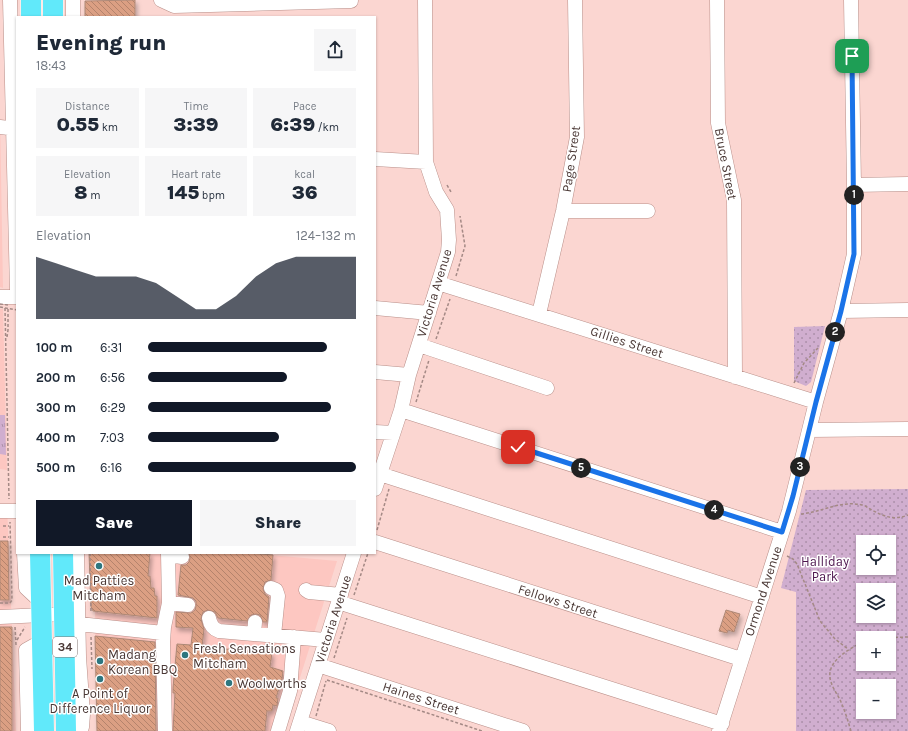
<!DOCTYPE html>
<meta charset="utf-8">
<style>
body{margin:0;font-family:Karla,sans-serif;background:#f6f6f7;color:#1f2937;height:100vh;display:flex;flex-direction:column;font-size:15px;white-space:nowrap}
*{box-sizing:border-box;margin:0}
p{font-size:13px;color:#747a83}
.icon{flex:none;width:22px;height:22px;fill:none;stroke:currentColor;stroke-width:2;stroke-linecap:round;stroke-linejoin:round}
.map{position:relative;flex:1;overflow:hidden}
.sheet{position:absolute;left:16px;top:16px;width:360px;height:538px;display:flex;flex-direction:column;background:#fff;border-radius:0px;box-shadow:0 1px 3px #0004}
.sheet>*{flex:none}
.buttons{position:absolute;left:856px;top:535px;display:grid;gap:8px}
.buttons a{display:grid;place-items:center;width:40px;height:40px;border-radius:0px;background:#fff;box-shadow:0 1px 3px #0004;font-size:20px}
.pin{position:absolute;display:grid;place-items:center;width:34px;height:34px;color:#fff;margin:-17px;border-radius:8px;box-shadow:0 2px 6px #0006}
.km{position:absolute;width:20px;height:20px;margin:-10px;border-radius:50%;background:#222;color:#fff;font-size:11px;line-height:20px;text-align:center}
.round{display:grid;place-items:center;flex:none;width:42px;height:42px;border-radius:0px;background:#f6f6f7}
.headline{display:flex;align-items:center;justify-content:space-between;height:68px;padding:0 20px}
h1{font-size:22px;font-weight:800;line-height:30px}
.metrics{display:grid;grid-template-columns:repeat(3,1fr);gap:6px;height:68px;padding:4px 20px}
.metrics div{display:grid;align-content:center;border-radius:0px;background:#f6f6f7;text-align:center}
.metrics b{font-size:20px;font-weight:800}
.metrics small{font-size:11px;font-weight:400}
.metrics p{font-size:11px}
.chart{height:112px;padding:8px 20px}
.chart p{display:flex;justify-content:space-between}
.chart svg{width:100%;height:72px;margin-top:4px;fill:#111827;opacity:.7}
.cta{display:flex;gap:8px;margin-top:auto;padding:8px 20px}
.cta a{flex:1;height:46px;border-radius:0px;background:#111827;color:#fff;font-size:16px;font-weight:800;line-height:46px;text-align:center}
.cta a+a{background:#f6f6f7;color:#1f2937}
ul{padding:0 20px;list-style:none;font-size:13px}
li{display:grid;grid-template-columns:64px 48px 1fr;align-items:center;height:30px}
li i{height:10px;border-radius:5px;background:#111827}
.map>svg:first-child{display:block}
</style>
<div class="map">
<svg width="908" height="731" viewBox="0 0 908 731">
<defs>
<pattern id="grass-tufts" width="24" height="20" patternUnits="userSpaceOnUse"><rect width="24" height="20" fill="#d0aecf"/><path d="M3 7l-1-3M5 7V3M7 7l1-3M15 17l-1-3M17 17v-4M19 17l1-3" fill="none" stroke="#ab8fa9"/></pattern>
<pattern id="park-dots" width="8" height="8" patternUnits="userSpaceOnUse"><rect width="8" height="8" fill="#d0aecf"/><path d="M2 2h.1M6 6h.1" fill="none" stroke="#ab8fa9" stroke-width="1.8" stroke-linecap="round"/></pattern>
<pattern id="building-back-hatch" width="6" height="6" patternUnits="userSpaceOnUse"><rect width="6" height="6" fill="#db9f83"/><path d="M-1 5l2 2M0 0l6 6M5-1l2 2" fill="none" stroke="#b4836c"/></pattern>
<filter id="shadow"><feDropShadow dx="2" dy="3.5" stdDeviation="2" flood-color="#0004"/></filter>
</defs>
<rect width="100%" height="100%" fill="#fbd6d1"/>
<path fill="#fdc7c1" d="M0,117L3,288L0,287Z
M0,309H3L7,470L0,469Z
M0,504H7L16,731H0Z
M94,553H249L337,561L283,731H97Z"/>
<path fill="url(#grass-tufts)" d="M0,415H5L6,455L0,454Z"/>
<path fill="url(#park-dots)" fill-rule="evenodd" d="M825,326L811,382L806,386L794,381V327Z
M908,489V731H796V592L781,588L806,490ZM863,542H889V568H863ZM863,590H889V616H863ZM863,638H889V664H863ZM863,686H889V712H863Z"/>
<path fill="url(#building-back-hatch)" stroke="#ad8876" filter="url(#shadow)" d="M135,0V17H85V1Z
M0,541H8L9,600H0Z
M89,553H150L148,576H150L151,588H154L155,596H157V618L93,611L91,607Z
M189,553H249L273,555L271,580L265,582L263,589L265,594L269,597L267,622H263L260,615L256,614L251,615L247,621L218,618L215,612L208,610L203,612L201,619L204,629L202,647L272,653L270,667L283,671L282,679L276,698H278L277,706L273,705L272,711H267L265,731H173L175,693H173V688L177,644L191,645L193,628L176,627V612L191,613L195,610L196,606V601L193,598L178,595L181,565H186L189,562L190,558Z
M726,610L740,614L734,632L728,630L727,633L719,631Z
M0,627H12V731H0Z
M95,636L155,642L156,731H97Z"/>
<g fill="none" stroke-linecap="round" stroke-linejoin="round">
<g stroke="#b98f89" stroke-width="15">
<path id="minor" d="M10,0L17,290
M73,0V17
M161,0L174,6L351,1
M717,0L718,123L734,200L735,377
M0,127L17,129
M375,159L426,162
M854,185L908,184
M563,211H648
M438,283L816,402
M0,297H17
M375,308L429,313
M841,311L908,310
M539,314L563,211L577,137L575,0
M419,345L547,388
M375,372L409,375
M401,410L782,532
M810,430L908,429
M375,432L393,433
M380,474L762,597
M375,489L401,410L409,375L448,252L449,240L447,210L436,192L426,162L425,0
M0,511H17
M375,542L741,659
M24,553L26,588L41,602
M77,553L79,657L83,714L82,727L80,731
M168,555L182,557
M271,588L276,590L278,596L274,635
M306,590L309,592L341,595
M338,602L722,724
M169,603L188,605
M0,617L64,614
M209,618C210,624 213,629 219,631L326,640
M79,624L163,633
M254,634L255,622
M318,665L523,731
M300,722L329,731
M28,731L26,650L42,641
M165,731L163,642L164,627L169,603L168,553
M278,731L290,691L294,637
M297,731L354,553
M719,731L789,511L816,402L841,311L854,254V185L851,0"/>
</g>
<g stroke="#fff" stroke-width="21">
<path id="highway" d="M31,0V17
M53,0V17
M40,553L44,731
M63,553L66,731"/>
</g>
<path stroke="#a48985" stroke-width="1.5" stroke-dasharray="3 2" stroke-linecap="butt" d="M447,185L451,192
M456,276L465,246L460,216
M5,308L9,499
M7,337L8,330V309
M436,339L450,299
M794,383L804,363L818,348
M416,402L429,360
M801,514C822,512 841,500 862,505C865,505 868,508 870,509C883,516 893,521 908,515
M3,526H9
M377,530L389,489
M3,537H9
M90,553L91,613
M787,556L793,559L797,564L820,621L835,639L848,649
M354,595L368,553
M0,603H10L12,600L10,522
M15,627L16,645
M91,637L92,669
M880,638L908,637
M17,640L25,627
M334,658L347,618
M327,680L482,731
M316,716L326,681
M851,731C848,721 845,711 841,702C838,695 833,689 831,682C824,662 849,649 863,642"/>
<use href="#minor" stroke="#fff" stroke-width="14"/>
<use href="#highway" stroke="#61e9fa" stroke-width="20"/>
<path stroke="#a48985" stroke-width="1.5" stroke-dasharray="3 2" stroke-linecap="butt" d="M0,304L8,305
M0,307L17,310"/>
</g>
<g fill="none" stroke-linecap="round" stroke-linejoin="round">
<g stroke="#fff" stroke-width="8">
<path id="route" d="M518,447L782,532L793,496L816,402L841,311L854,254L852,56"/>
</g>
<use href="#route" stroke="#1a73e8" stroke-width="5"/>
</g>
<g fill="#2d767f" stroke="#fff" stroke-width="1.5">
<circle cx="99" cy="566" r="4"/>
<circle cx="185" cy="655" r="4"/>
<circle cx="100" cy="661" r="4"/>
<circle cx="100" cy="679" r="4"/>
<circle cx="229" cy="683" r="4"/>
</g>
<g text-anchor="middle" dominant-baseline="central" stroke-width="3" stroke-linejoin="round" paint-order="stroke">
<rect fill="#fff" stroke="#807472" stroke-width="1" x="53" y="637" width="24" height="20" rx="3"/>
<g font-size="12" font-weight="bold" fill="#4a3835">
<text x="65" y="647">34</text>
</g>
<g font-size="13" fill="#4a3835" stroke="#fff">
<text transform="translate(571 159) rotate(-82)">Page Street</text>
<text transform="translate(726 164) rotate(79)">Bruce Street</text>
<text transform="translate(434 293) rotate(-73)">Victoria Avenue</text>
<text transform="translate(627 342) rotate(18)">Gillies Street</text>
<text transform="translate(763 591) rotate(-72)">Ormond Avenue</text>
<text transform="translate(558 601) rotate(18)">Fellows Street</text>
<text transform="translate(333 619) rotate(-72)">Victoria Avenue</text>
<text transform="translate(421 698) rotate(18)">Haines Street</text>
</g>
<g font-size="13" fill="#4e174f" stroke="#fff">
<text x="825" y="561">Halliday<tspan x="825" dy="15">Park</tspan></text>
</g>
<g font-size="13" fill="#4a3835" stroke="#fff" text-anchor="start">
<text x="99" y="580" text-anchor="middle">Mad Patties<tspan x="99" dy="15">Mitcham</tspan></text>
<text x="193" y="648">Fresh Sensations<tspan x="193" dy="15">Mitcham</tspan></text>
<text x="108" y="654">Madang<tspan x="108" dy="15">Korean BBQ</tspan></text>
<text x="237" y="683">Woolworths</text>
<text x="100" y="693" text-anchor="middle">A Point of<tspan x="100" dy="15">Difference Liquor</tspan></text>
</g>
</g>
</svg>
<div class="buttons">
<a><svg class="icon" aria-label="locate" viewBox="0 0 24 24"><circle cx="12" cy="12" r="6"/><path d="M12 2v4M12 18v4M2 12h4M18 12h4"/></svg></a>
<a><svg class="icon" aria-label="layers" viewBox="0 0 24 24"><path d="M12 4l9 5-9 5-9-5zM3 14l9 5 9-5"/></svg></a>
<a>+</a>
<a>−</a>
</div>
<div class="pin" style="left:852px;top:56px;background:#1e9e55"><svg class="icon" aria-label="arrive" viewBox="0 0 24 24"><path d="M6 21V4h12l-3 4 3 4H6"/></svg></div>
<div class="pin" style="left:518px;top:447px;background:#d93025"><svg class="icon" aria-label="check" viewBox="0 0 24 24"><path d="M5 12l5 5 9-10"/></svg></div>
<b class="km" style="left:854px;top:195px">1</b>
<b class="km" style="left:835px;top:332px">2</b>
<b class="km" style="left:800px;top:467px">3</b>
<b class="km" style="left:714px;top:510px">4</b>
<b class="km" style="left:581px;top:468px">5</b>
<section class="sheet">
<div class="headline"><div><h1>Evening run</h1><p>18:43</p></div><a class="round"><svg class="icon" aria-label="share" viewBox="0 0 24 24"><path d="M12 15V3M7 8l5-5 5 5M5 13v7h14v-7"/></svg></a></div>
<div class="metrics">
<div><p>Distance</p><b>0.55<small> km</small></b></div>
<div><p>Time</p><b>3:39</b></div>
<div><p>Pace</p><b>6:39<small> /km</small></b></div>
</div>
<div class="metrics">
<div><p>Elevation</p><b>8<small> m</small></b></div>
<div><p>Heart rate</p><b>145<small> bpm</small></b></div>
<div><p>kcal</p><b>36</b></div>
</div>
<div class="chart"><p><span>Elevation</span>124–132 m</p>
<svg viewBox="0 0 160 44" preserveAspectRatio="none"><path d="M0 44V6L10 10L20 14L30 18L40 18L50 18L60 22L70 30L80 38L90 38L100 30L110 18L120 10L130 6L140 6L150 6L160 6V44z"/></svg>
</div>
<ul>
<li><b>100 m</b>6:31<i style="width:86%"></i></li>
<li><b>200 m</b>6:56<i style="width:67%"></i></li>
<li><b>300 m</b>6:29<i style="width:88%"></i></li>
<li><b>400 m</b>7:03<i style="width:63%"></i></li>
<li><b>500 m</b>6:16<i style="width:100%"></i></li>
</ul>
<div class="cta"><a>Save</a><a>Share</a></div>
</section>
</div>
